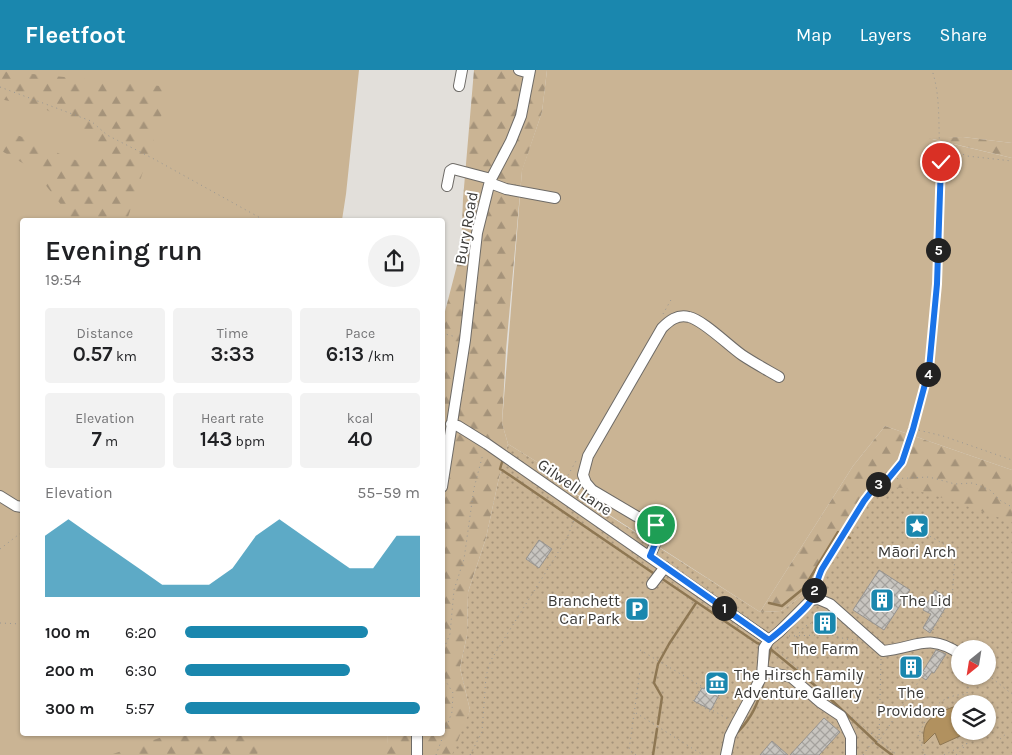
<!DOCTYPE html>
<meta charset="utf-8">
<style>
body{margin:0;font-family:Karla,sans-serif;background:#f2f2f2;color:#202124;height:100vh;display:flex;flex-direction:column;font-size:19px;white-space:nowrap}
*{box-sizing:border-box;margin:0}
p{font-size:16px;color:#757577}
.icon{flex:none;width:28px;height:28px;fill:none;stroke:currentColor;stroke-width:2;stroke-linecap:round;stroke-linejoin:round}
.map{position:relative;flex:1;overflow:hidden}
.drawer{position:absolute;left:20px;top:148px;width:425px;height:518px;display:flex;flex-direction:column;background:#fff;border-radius:5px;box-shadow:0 1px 4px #0004}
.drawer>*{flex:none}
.needle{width:32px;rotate:210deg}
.tools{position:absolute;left:951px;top:570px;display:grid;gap:10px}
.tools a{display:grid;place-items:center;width:45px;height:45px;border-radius:50%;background:#fff;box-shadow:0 1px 4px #0004;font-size:25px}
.pin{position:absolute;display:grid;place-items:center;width:42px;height:42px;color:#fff;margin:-21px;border:2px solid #fff;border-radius:50%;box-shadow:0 1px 5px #0007}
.km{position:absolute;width:25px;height:25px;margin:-12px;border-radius:50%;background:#222;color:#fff;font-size:14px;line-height:25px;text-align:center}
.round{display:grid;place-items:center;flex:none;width:52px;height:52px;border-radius:26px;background:#f2f2f2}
.headline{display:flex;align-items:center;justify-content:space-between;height:85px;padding:0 25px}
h1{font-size:28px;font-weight:600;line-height:38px}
.metrics{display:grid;grid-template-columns:repeat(3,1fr);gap:8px;height:85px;padding:5px 25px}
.metrics div{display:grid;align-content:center;border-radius:5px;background:#f2f2f2;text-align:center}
.metrics b{font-size:21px;font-weight:600}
.metrics small{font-size:14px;font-weight:400}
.metrics p{font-size:14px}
.chart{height:140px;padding:10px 25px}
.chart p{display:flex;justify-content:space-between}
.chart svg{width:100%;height:90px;margin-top:5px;fill:#1a87ae;opacity:.7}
ul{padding:0 25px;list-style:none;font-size:16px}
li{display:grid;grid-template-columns:80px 60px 1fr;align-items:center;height:38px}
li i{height:12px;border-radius:6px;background:#1a87ae}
header{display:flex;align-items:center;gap:30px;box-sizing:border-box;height:70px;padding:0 25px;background:#1a87ae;color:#fff}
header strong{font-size:24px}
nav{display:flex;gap:28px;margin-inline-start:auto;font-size:18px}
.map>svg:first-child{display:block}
</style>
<header>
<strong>Fleetfoot</strong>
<nav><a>Map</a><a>Layers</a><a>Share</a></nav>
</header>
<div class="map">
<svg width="1012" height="685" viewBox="0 0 1012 685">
<defs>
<pattern id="forest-firs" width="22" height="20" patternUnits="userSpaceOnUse" patternTransform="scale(1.25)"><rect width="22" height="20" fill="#cab494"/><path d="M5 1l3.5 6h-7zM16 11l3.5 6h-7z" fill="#a5937a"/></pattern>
<pattern id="park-dots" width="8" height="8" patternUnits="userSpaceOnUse" patternTransform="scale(1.25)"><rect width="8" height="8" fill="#cab494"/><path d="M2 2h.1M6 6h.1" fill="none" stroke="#a5937a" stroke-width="1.8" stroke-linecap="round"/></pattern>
<pattern id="building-cross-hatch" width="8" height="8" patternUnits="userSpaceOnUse" patternTransform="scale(1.25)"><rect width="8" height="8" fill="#c8c5c0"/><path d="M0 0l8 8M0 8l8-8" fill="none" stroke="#a4a19d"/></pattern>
</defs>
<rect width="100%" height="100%" fill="#e2dfda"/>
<path fill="#cab494" d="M0,0H359L346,124L342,150H22V662L388,663L387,685H0Z
M547,0H1012V73L963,67L932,69L1012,88V400L885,356L853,396L760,542L566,417L568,411L508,374L502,353L522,100L542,42Z"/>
<path fill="url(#forest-firs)" d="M474,0H547L542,42L522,101L506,280L502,353L508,374L498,412L486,468L468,522L467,565L460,598L470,640L455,685H386L388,663L442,662V253L461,180L463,129Z
M0,1L171,17L127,150H73L33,99L0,80V60L29,69L60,84L86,94L98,84L96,68L45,39L0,29Z
M963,67L1012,73V88L929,68Z
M885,356L1012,400V470L826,527L807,522L781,541L760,542L853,396Z
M174,663H260L258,682L257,685H110Z"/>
<path fill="url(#park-dots)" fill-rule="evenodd" d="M508,374L568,411L566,418L760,542L781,541L807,522L816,524L823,508L868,435C874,427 880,420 889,418C911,413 987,444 1012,452V685H452L470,640L460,598L467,565L468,522L486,468L498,412ZM960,579H988V606H960ZM960,634H988V661H960Z"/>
<path fill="#b1915f" stroke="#8e7753" d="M960,635V661H971L940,675L935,663L924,674C924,670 923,665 924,661C926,645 947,639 960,635Z"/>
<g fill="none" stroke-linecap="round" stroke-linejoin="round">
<path stroke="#8e7753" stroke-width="2.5" d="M503,389L500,399L502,400L656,505
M661,508L757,573L763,575
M769,533L782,536L804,518L838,462L850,468
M768,577L823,622L876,672
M768,591L771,578
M658,654L662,627L654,613L658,594L669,574L696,533
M738,662C752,647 758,634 763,614
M876,673L892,685
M653,685L657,659"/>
</g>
<path fill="url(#building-cross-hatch)" stroke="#96938f" d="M539,470L552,479L539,498L526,489Z
M879,500L910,520L884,560L853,540Z
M935,520L950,530L930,563L923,558L931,544L923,540Z
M823,544L833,551L829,556L827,555L821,563L814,558Z
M936,580L946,584L934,603L932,602L926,610L920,606Z
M711,607L724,615L711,640L694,631L702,618L704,619Z
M824,648L840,662L819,685H790Z
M772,671L788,685H760Z"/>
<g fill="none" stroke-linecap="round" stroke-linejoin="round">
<g stroke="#6e6b67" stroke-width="12">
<path id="minor" d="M519,0L529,3
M459,16L462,0
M490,113L506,119L555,128
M447,116L450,101L453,99L491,109
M451,354L458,356L487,374L769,570
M442,417L465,270L477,163L490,111L511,71L521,46L530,0
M0,426L16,436L22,437
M650,486L660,462L657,455L636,446L592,420L586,413L583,405L588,386L662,258C669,251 677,244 689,247C703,250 729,276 742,285C754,293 767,300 779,307
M652,514L665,497
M763,601L791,607L820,632L841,646L851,667V685
M417,685V662
M726,685L730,666L736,654L762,606L764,578L769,570L779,562L811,530L818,529L830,534L883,581C916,578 929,562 960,584"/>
</g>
<path stroke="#989692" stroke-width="1" stroke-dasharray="1 4" stroke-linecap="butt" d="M0,17L91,51L107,65L154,89L264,150
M940,75L967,86L1012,91
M663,244L672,228
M21,253L22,255
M442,263L456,267
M914,359L943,366L1012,390
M888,409L902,392L913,359L929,299L937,214L941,92C937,62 942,30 932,0
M563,414L576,391
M917,459L958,482L955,488L952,529L932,562
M0,479L22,462
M814,520L822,499L864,431L877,414L888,409L929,407L955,414L973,413L990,420L1001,431L1012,437
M0,553L22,554
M827,557H830L837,553
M827,558L838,566
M824,562L827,555
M789,566L822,565L823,563L846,569L858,570
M796,567L804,557L813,552L816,553L812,559L821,564
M775,578L828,626
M640,580L701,616L709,618
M442,583L450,564L454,520L464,489L474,418L483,384
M988,605L1012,624
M701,617L693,631L711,642L712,640
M823,620L835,609
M715,622L721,626L712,640L728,649
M967,623L970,606
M636,643L703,685
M852,647L897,685
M988,654L994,650
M1000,669L1006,664
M879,670L881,589
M436,685L452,642L453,623L442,605
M470,685L482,662L486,606L491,590L567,468L575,448
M636,685L629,680L640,601
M863,685L870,675L879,671L925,602L924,598
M925,685L918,665C923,656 928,644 935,637C946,625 970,618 980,634
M944,685L968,673
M956,685C965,678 969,668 978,661"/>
<use href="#minor" stroke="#fff" stroke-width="10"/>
</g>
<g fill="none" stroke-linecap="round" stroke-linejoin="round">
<g stroke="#fff" stroke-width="10">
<path id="route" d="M656,455L660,462L650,486L769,570C778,563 807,538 812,529C816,519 817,509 822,499L864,431L877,414L888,409L902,392L913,359L929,299L937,214L941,92"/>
</g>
<use href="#route" stroke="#1a73e8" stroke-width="6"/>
</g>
<defs>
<g id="sight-square" transform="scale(1.25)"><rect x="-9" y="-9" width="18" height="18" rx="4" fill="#1a87ae" stroke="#fff"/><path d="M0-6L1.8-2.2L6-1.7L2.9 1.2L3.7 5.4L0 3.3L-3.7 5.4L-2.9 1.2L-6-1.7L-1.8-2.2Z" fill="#fff"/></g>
<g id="building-square" transform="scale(1.25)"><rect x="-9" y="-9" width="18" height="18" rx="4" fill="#1a87ae" stroke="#fff"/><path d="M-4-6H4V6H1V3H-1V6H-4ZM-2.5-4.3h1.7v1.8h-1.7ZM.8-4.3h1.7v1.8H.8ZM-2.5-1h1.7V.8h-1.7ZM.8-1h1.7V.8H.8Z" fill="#fff"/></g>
<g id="parking-square" transform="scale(1.25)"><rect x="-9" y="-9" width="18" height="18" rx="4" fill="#1a87ae" stroke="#fff"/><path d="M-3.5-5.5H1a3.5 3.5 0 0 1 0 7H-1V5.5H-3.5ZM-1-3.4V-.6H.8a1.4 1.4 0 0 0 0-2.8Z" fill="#fff"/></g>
<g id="museum-square" transform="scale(1.25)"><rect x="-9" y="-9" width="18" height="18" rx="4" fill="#1a87ae" stroke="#fff"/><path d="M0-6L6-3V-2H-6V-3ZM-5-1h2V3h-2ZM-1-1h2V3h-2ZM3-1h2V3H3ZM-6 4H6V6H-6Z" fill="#fff"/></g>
</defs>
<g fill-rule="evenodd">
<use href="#sight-square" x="917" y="456"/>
<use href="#building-square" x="882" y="530"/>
<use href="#parking-square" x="637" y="539"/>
<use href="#building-square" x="825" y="553"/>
<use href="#building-square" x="911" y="597"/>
<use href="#museum-square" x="717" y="613"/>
</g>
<g text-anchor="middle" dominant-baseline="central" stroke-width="4" stroke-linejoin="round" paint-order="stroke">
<g font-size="16" fill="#3b3a38" stroke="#fff">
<text transform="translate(466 158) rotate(-80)">Bury Road</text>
<text transform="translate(575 417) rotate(35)">Gilwell Lane</text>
</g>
<g font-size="16" fill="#3b3a38" stroke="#fff">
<text x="917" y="481">Māori Arch</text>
<text x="620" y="530" text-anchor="end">Branchett<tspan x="620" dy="18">Car Park</tspan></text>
<text x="900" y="530" text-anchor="start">The Lid</text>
<text x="825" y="578">The Farm</text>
<text x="734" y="604" text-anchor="start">The Hirsch Family<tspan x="734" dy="18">Adventure Gallery</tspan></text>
<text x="911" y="622">The<tspan x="911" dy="18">Providore</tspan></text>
</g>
</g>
</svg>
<div class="tools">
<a><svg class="needle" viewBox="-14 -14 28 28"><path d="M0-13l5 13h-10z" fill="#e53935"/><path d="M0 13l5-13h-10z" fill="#757577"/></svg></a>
<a><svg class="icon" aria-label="layers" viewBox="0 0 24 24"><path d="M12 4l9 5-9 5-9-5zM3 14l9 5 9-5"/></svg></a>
</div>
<div class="pin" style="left:656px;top:455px;background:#1e9e55"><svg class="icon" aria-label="arrive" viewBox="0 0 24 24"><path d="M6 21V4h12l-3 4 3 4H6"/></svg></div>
<div class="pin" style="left:941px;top:92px;background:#d93025"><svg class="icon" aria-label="check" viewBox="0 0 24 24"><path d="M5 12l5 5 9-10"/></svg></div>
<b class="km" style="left:724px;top:538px">1</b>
<b class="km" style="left:814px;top:520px">2</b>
<b class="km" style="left:878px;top:414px">3</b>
<b class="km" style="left:928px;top:304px">4</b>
<b class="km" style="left:938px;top:180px">5</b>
<section class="drawer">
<div class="headline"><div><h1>Evening run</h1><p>19:54</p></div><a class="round"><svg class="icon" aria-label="share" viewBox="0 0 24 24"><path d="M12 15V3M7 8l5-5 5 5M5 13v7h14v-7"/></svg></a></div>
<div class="metrics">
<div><p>Distance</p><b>0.57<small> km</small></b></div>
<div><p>Time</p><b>3:33</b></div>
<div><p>Pace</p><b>6:13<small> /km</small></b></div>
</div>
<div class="metrics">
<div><p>Elevation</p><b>7<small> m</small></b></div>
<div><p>Heart rate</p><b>143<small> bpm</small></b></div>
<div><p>kcal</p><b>40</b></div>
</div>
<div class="chart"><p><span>Elevation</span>55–59 m</p>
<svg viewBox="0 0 160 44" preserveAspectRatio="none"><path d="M0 44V14L10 6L20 14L30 22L40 30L50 38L60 38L70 38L80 30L90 14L100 6L110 14L120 22L130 30L140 30L150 14L160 14V44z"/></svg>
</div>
<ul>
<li><b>100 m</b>6:20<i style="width:78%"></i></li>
<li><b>200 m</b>6:30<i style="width:70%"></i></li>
<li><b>300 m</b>5:57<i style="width:100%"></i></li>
</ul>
</section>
</div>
